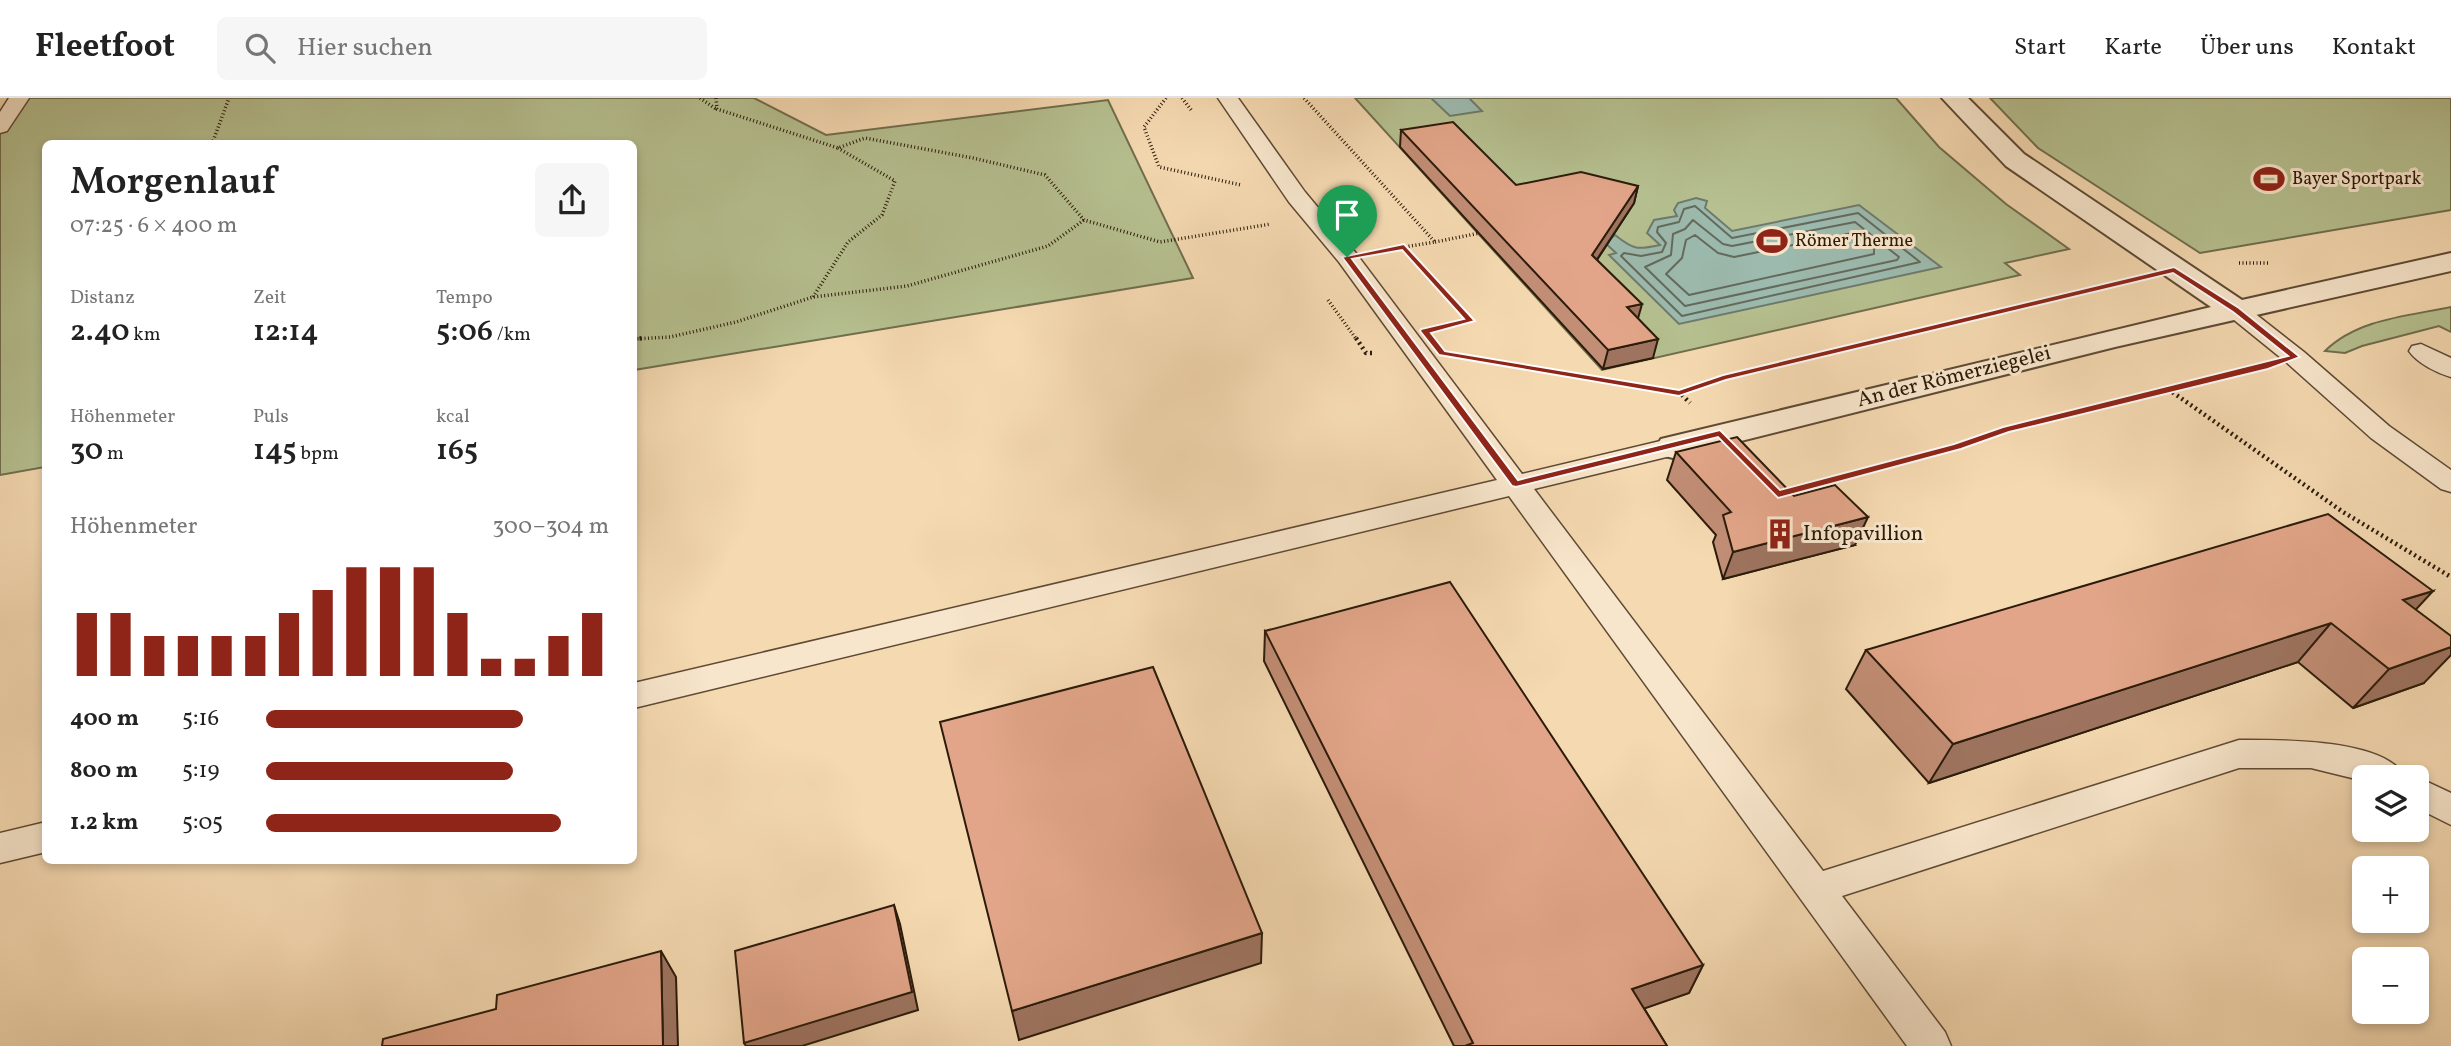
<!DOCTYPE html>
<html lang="de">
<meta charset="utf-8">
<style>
body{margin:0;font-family:Vollkorn,serif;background:#f6f6f6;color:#222;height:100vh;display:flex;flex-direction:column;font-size:26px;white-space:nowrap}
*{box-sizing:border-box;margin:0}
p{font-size:23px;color:#767676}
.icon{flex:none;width:38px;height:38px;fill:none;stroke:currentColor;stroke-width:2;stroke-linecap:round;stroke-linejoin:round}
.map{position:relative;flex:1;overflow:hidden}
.side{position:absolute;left:42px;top:42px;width:595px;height:724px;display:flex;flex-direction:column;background:#fff;border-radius:10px;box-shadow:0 4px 10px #0003}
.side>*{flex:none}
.tools{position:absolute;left:2352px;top:667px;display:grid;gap:14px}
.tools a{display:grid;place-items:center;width:77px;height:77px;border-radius:10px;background:#fff;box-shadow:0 4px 10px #0003;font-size:35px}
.pin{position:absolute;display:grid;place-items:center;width:60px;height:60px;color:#fff;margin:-72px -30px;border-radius:50% 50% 50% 0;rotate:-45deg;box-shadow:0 0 7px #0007}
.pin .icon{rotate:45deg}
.round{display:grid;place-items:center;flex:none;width:74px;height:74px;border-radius:10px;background:#f6f6f6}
.headline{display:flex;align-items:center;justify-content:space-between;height:119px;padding:0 28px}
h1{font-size:38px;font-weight:600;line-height:52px}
.stats{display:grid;grid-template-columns:repeat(3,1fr);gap:10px;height:119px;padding:7px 28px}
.stats div{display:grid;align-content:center}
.stats b{font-size:30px;font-weight:600}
.stats small{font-size:19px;font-weight:400}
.stats p{font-size:19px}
.chart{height:196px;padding:14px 28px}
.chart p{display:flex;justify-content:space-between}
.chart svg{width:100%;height:126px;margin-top:7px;stroke:#8f2418;stroke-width:6}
ul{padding:0 28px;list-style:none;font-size:23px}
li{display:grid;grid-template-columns:112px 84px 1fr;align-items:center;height:52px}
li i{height:18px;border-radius:9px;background:#8f2418}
header{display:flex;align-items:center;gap:42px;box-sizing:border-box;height:98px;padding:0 35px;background:#fff;border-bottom:2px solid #e0e0e0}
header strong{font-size:33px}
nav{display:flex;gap:38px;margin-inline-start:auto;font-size:24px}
.search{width:490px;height:63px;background:#f6f6f6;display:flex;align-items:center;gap:18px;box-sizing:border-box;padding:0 24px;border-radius:10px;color:#767676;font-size:26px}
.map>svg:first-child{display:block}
</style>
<header>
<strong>Fleetfoot</strong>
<div class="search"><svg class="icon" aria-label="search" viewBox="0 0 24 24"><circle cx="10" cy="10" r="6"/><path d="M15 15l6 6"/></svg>Hier suchen</div>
<nav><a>Start</a><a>Karte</a><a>Über uns</a><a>Kontakt</a></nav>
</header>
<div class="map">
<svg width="2451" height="948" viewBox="0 0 2451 948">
<rect width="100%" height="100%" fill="#f5d9b1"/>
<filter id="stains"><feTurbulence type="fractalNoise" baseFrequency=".00286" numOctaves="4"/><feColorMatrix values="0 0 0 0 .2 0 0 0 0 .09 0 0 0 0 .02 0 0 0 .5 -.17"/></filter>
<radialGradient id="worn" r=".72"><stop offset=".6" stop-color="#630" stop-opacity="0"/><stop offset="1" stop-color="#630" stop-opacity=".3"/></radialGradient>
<path fill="#b6c090" stroke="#706e4d" stroke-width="2" d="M29,0H754L826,37L1108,2L1193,180L634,272V46H46L45,369L0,377V35Z
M1355,0H1896L1939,49L2006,106L2069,151L2005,165L2020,177L1602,272Z
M1990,0H2451V112L2200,155L2038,50Z
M2451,209V234L2439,228L2362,248L2345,255L2325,253C2357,221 2408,218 2451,209Z"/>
<path fill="#9cbaae" stroke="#6f7a6c" stroke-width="2" d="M1431,0H1469L1482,13L1450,18Z
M1696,100L1707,103L1705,110L1732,133L1859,107L1941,169L1679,226L1609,157L1616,155L1601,141L1611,140L1615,137C1634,152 1637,152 1660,147L1647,135L1654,122L1677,118L1674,112L1678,105Z"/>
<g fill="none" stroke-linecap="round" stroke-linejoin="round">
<path stroke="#646a5c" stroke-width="2" d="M1695,108L1732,140L1858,115L1920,164L1682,218L1621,158L1624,155L1641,158L1662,154L1666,145L1657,134L1658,129L1679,124L1684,111Z
M1693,122L1723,146L1732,148L1855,124L1899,159L1897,162L1685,208L1645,169L1671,157L1673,136L1685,131Z
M1852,135L1874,151V156L1689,197L1666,176L1682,160L1686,142L1695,137L1718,155L1734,159Z"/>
<g stroke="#5e4a34" stroke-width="3">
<path id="lane" d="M9,0H29L7,33L0,35V14Z
M1218,0H1238L1305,94L1355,154L1522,376L1673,340L1683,343L1686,349L1683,355L1534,391L1823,773L2239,642C2278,642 2385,640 2405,679H2364V683L2311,670H2239L1842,798L1945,934L1951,948H1907L1509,398L634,610V585L1497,382L1339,164L1289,104Z
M2236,205L2244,207L2304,254L2389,328L2451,372V394L2441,391L2371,340L2286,264L2228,217L2224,212L2228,207Z
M2421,246L2451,260V279C2437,275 2417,265 2409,253L2412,248Z
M2416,679H2417L2451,695V727L2417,710Z
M46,724V754L0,765V735Z"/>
</g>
<g stroke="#5e4a34" stroke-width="4">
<path id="street" d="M1942,0H1968L2024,56L2242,202L2451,155V173L2115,249L1673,360L1661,357L1656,349L1661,341L2211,209L2006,68Z"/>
</g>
<path stroke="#2b1b0a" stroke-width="3.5" stroke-dasharray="1 2.5" stroke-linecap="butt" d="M700,0L716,11
M716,0L717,11L838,50L865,40L973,60L1045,77L1084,122L1160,144L1271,126
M1166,0L1144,29L1159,69L1241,87
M1182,0L1192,13
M1304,0L1435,144L1386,152
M212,46L229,0
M1435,144L1480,135
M1404,150L1470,223L1445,229
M2239,165H2268
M813,199L848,144L882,117L895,83L838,50
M1328,202L1357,242
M634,241L670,239L736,224L813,199L907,188L1048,148L1084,122
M1880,242L2123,184"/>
<path stroke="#2b1b0a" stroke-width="4.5" stroke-dasharray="2 3.5" stroke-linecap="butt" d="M1356,240L1366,255H1372
M634,241L643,240
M1471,260L1680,295L1690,305
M2168,291L2343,414L2451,479
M1680,295L1723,280L1888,240
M1785,394L1957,348L2006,331L2251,272"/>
<use href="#lane" fill="#f8e6cc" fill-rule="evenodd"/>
<use href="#street" fill="#f8e6cc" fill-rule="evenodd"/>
</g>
<path fill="#c28e76" stroke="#2b1b0a" stroke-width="2" d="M1401,32L1516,87L1638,88L1634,105L1597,162L1638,221L1653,260L1603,271L1400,49Z
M1676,354L1794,398L1855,447L1723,481L1713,444L1716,437L1667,382Z
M2416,512L2424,585L2353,610L2298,564L1929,685L1846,591L1866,552Z
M1265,533L1703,867L1689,895L1644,910L1667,948H1454L1264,563Z"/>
<path fill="#9e7460" stroke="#2b1b0a" stroke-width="2" d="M1638,88L1634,105L1588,175L1592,157Z
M1642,206L1637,224L1627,209Z
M1658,241L1653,260L1603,271L1608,252Z
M1868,419L1855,447L1723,481L1733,454Z
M2433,493L2397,532L2403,502Z
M2331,525L2298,564L1929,685L1953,646Z
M2451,549V557L2424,585L2353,610L2389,571Z
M894,807L900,826L918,912L802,948H746L744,945Z
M1262,835L1261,865L1019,942L1012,913Z
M661,853L676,879L678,948H663Z
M1703,867L1689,895L1620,919L1632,891Z"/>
<path fill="#e2a589" stroke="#2b1b0a" stroke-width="2" d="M1453,24L1516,87L1581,74L1638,88L1592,157L1642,206L1627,209L1658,241L1608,252L1401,32Z
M1737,339L1794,398L1835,387L1868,419L1733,454L1723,417L1731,414L1676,354Z
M2328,416L2433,493L2403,502L2451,538V549L2389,571L2331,525L1953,646L1866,552Z
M1450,484L1703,867L1632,891L1667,948H1465L1473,945L1265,533Z
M1153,569L1262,835L1012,913L940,624Z
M894,807L912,894L744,945L735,853Z
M661,853L663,948H382L383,941L496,911L497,897Z"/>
<path fill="#8f2418" stroke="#fff" stroke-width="2" fill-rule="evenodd" d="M1404,146L1475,223L1431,235L1445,253L1679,292L1723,277L2174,169L2239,210L2300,259L2268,271L2009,334L1961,351L1778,400L1718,339L1516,389L1512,388L1342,159ZM1402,152L1464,221L1421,231L1420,233L1439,257L1679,298L1726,282L2173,175L2233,214L2288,258L2003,329L1954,346L1780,392L1720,332L1518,382L1352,161Z"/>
<defs>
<g id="stadium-bare" transform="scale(2.415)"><path d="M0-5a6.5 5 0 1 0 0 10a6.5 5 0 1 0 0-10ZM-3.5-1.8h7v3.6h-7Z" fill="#8f2418" stroke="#f8e6cc" stroke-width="2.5" paint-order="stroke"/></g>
<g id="building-bare" transform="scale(2.415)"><path d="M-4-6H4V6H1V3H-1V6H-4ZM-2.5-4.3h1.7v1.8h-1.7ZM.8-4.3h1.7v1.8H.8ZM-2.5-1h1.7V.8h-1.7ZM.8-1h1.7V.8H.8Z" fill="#8f2418" stroke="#f8e6cc" stroke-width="2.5" paint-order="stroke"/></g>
</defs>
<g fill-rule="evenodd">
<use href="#stadium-bare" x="2269" y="81"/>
<use href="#stadium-bare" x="1772" y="143"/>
<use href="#building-bare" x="1780" y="436"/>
</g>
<g text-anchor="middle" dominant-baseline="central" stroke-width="6" stroke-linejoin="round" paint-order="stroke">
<g font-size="18" fill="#2b1b0a" stroke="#f8e6cc" text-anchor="start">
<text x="2292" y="81">Bayer Sportpark</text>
<text x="1795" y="143">Römer Therme</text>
</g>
<g font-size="21" fill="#2b1b0a" stroke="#f8e6cc">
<text transform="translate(1954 279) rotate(-14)">An der Römerziegelei</text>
</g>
<g font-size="21" fill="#2b1b0a" stroke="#f8e6cc" text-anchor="start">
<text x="1803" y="436">Infopavillion</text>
</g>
</g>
<rect width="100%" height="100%" filter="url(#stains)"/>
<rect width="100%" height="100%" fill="url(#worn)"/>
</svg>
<div class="tools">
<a><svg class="icon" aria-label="layers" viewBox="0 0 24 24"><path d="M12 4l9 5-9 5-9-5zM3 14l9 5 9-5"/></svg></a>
<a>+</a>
<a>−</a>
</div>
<div class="pin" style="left:1347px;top:159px;background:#1e9e55"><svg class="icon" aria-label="arrive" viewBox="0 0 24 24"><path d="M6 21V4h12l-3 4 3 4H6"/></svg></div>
<section class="side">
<div class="headline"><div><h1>Morgenlauf</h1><p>07:25 · 6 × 400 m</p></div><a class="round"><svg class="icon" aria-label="share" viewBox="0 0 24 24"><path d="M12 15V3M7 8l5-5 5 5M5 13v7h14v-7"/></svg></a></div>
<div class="stats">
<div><p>Distanz</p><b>2.40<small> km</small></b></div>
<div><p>Zeit</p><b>12:14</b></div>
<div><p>Tempo</p><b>5:06<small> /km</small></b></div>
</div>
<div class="stats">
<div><p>Höhenmeter</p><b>30<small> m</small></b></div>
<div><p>Puls</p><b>145<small> bpm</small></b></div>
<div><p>kcal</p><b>165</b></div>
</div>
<div class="chart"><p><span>Höhenmeter</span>300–304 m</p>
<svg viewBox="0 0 160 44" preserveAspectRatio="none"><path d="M5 44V22M15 44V22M25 44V30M35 44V30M45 44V30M55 44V30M65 44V22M75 44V14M85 44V6M95 44V6M105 44V6M115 44V22M125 44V38M135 44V38M145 44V30M155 44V22"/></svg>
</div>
<ul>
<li><b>400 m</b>5:16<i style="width:75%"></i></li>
<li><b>800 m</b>5:19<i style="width:72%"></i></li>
<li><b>1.2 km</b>5:05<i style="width:86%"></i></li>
</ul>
</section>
</div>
